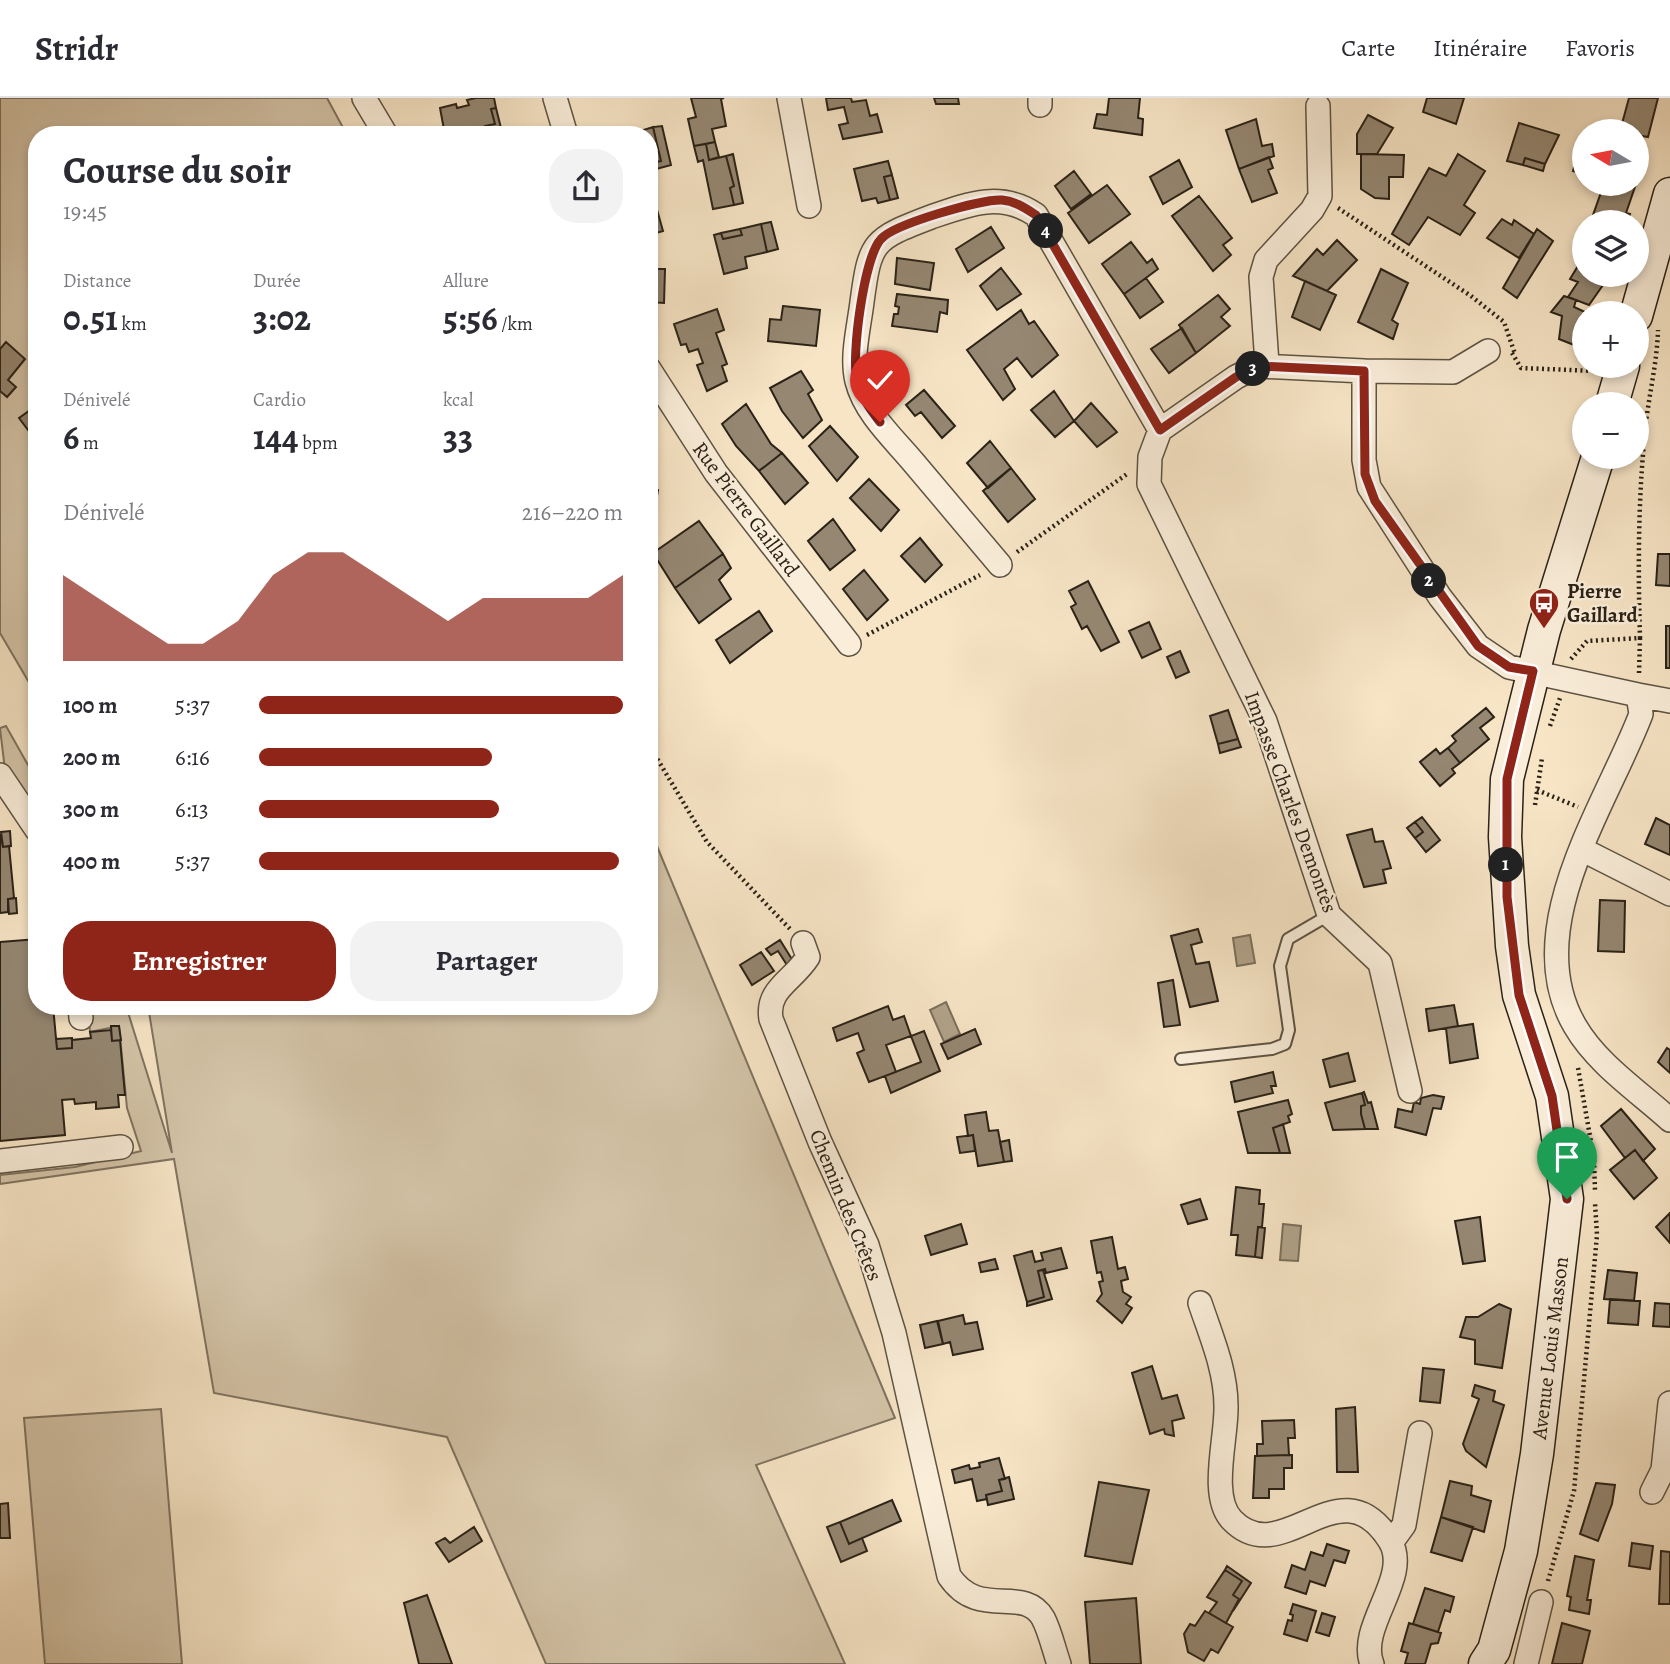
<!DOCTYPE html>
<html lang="fr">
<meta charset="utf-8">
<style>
body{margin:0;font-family:Alegreya,serif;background:#f2f2f3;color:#2b2b33;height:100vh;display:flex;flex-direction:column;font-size:26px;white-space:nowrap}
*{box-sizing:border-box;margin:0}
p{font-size:23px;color:#7c7c81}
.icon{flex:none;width:38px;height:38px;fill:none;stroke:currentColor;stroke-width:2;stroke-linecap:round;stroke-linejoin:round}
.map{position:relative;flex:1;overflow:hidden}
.panel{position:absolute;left:28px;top:28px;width:630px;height:889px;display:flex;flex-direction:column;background:#fff;border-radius:28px;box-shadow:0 4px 10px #0003}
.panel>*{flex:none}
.needle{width:46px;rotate:280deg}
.tools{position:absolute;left:1572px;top:21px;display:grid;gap:14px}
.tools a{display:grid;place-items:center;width:77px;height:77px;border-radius:50%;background:#fff;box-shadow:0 4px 10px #0003;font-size:35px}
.pin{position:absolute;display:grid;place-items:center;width:60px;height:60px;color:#fff;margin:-72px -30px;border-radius:50% 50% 50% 0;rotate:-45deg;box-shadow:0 0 7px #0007}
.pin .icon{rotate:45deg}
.km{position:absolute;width:35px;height:35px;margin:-18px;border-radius:50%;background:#222;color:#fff;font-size:19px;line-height:35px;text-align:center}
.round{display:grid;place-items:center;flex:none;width:74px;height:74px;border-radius:28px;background:#f2f2f3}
.head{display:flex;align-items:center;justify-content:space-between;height:119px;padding:0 35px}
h1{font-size:38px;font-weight:600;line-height:52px}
.figures{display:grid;grid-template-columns:repeat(3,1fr);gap:10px;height:119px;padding:7px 35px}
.figures div{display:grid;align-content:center}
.figures b{font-size:35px;font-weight:600}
.figures small{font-size:19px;font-weight:400}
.figures p{font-size:19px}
.chart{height:196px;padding:14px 35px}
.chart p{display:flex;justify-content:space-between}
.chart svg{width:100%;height:126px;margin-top:7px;fill:#8f2418;opacity:.7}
.primary-button{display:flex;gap:14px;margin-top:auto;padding:14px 35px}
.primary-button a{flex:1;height:80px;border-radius:28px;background:#8f2418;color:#fff;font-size:28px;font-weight:600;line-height:80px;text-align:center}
.primary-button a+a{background:#f2f2f3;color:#2b2b33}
ul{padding:0 35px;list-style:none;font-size:23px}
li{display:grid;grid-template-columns:112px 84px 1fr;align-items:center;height:52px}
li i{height:18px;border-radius:9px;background:#8f2418}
header{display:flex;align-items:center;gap:42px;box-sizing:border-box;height:98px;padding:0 35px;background:#fff;border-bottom:2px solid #e1e1e2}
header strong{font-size:33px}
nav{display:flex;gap:38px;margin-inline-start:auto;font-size:24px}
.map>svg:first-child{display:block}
</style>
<header>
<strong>Stridr</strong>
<nav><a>Carte</a><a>Itinéraire</a><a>Favoris</a></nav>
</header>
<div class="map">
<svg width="1670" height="1566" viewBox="0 0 1670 1566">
<rect width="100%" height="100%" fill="#f7e5c6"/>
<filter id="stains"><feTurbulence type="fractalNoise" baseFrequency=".00286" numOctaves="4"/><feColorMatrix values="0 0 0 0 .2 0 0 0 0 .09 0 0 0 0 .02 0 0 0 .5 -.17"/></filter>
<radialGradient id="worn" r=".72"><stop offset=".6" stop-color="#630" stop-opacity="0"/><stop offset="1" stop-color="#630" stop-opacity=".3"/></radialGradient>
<path fill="#d4c4a8" stroke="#7f7360" stroke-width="2" d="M0,0H327L347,37H37V598L0,535Z
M6,628L37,683V719L5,672L0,630Z
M649,729L895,1320L756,1367L845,1566H546L447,1339L214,1295L174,1061L0,1086V1077L75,1069L141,1053L127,1010L119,928L90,934L88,908H126L172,1055L148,908H649Z
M161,1311L182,1566H45L24,1320Z"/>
<path fill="#b1a38a" stroke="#7b6f5c" stroke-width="2" d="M1250,837L1255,865L1237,868L1233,840Z
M946,904L960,936L944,944L930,912Z
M1283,1126L1301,1128L1298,1163L1280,1162Z"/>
<path fill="#958772" stroke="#2a2217" stroke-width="2" d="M476,0H494L496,10L491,11L495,26L485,28L488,37H445L440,10L456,6L457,10L469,7L467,2Z
M691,0H724L721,1L726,28L712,31L715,44L694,48L688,21L696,19Z
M826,0H851L852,4L866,2L870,18L877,16L882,34L843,41L839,27L848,25L844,9L828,12Z
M934,0H958L959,6H936Z
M1109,0H1140L1138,20L1143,21L1142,37L1094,30L1097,16L1107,17Z
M1427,0H1464L1456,26L1423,14Z
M1629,0H1658L1648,39L1636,37V33H1620Z
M496,10L502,34L488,37L485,28L495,26L491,11Z
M1368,17L1393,30L1377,56H1357V36Z
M1256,21L1262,48L1272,46L1274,58L1239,71L1226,32Z
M1519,25L1559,37L1545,66L1525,60L1523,67L1507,63Z
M662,28L671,67L649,73V66L661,63L653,29Z
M653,29L661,63L649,66V37H642L640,33Z
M715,44L719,59L709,62L706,46Z
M706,46L709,62L726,58L734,88L730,90L734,107L713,111L703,62L698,64L694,48Z
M1578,53L1584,54L1582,76L1573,73Z
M733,56L743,105L734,107L730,90L734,88L726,58Z
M1361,56L1404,57L1403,79H1389V101L1375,100L1361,91Z
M1458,56L1485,73L1464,107L1475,115L1460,137L1428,119L1409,147L1392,136L1429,70L1446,78Z
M1269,59L1273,70L1268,72L1277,95L1252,104L1239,71Z
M1525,60L1545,66L1543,73L1523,67Z
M1179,62L1192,89L1163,106L1150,79Z
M888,63L892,77L884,79L890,102L878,105L876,100L862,103L854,71Z
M1074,73L1091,96L1071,111L1055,88Z
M892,77L898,100L890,102L884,79Z
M1604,86H1636L1626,115L1630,116L1627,124H1611L1593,117Z
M1107,87L1130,116L1089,145L1068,115Z
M649,94H652L663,133L649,137Z
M1199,98L1232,140L1223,147L1231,157L1213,173L1172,118Z
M1502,121L1512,127L1514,122L1534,136L1519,160L1487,140Z
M771,124L778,151L767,154L761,126Z
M761,126L767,154L745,159L747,170L724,176L714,137L721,135L723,141L742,137L740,131Z
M991,129L1004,150L968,174L956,151Z
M740,131L742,137L723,141L721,135Z
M1537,131L1553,143L1517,200L1503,190Z
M1337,142L1357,162L1327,193L1293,178L1317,151L1323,157Z
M1131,144L1147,165L1152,161L1158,171L1124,196L1102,166Z
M1584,158V177H1610L1589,207L1568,199L1578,184L1570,181Z
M897,160L934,165L930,192L895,186Z
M1001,170L1021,196L997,212L980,188Z
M649,171H665L664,205L649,204Z
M1381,171L1408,185L1392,222L1398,226L1393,241L1358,224Z
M1146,180L1163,204L1140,220L1124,196Z
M1305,183L1336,197L1320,232L1292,219Z
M897,196L948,202L947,216L940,214L937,234L892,228L894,216H898L899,209L895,208Z
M1218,197L1230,211L1221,219L1230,228L1196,255L1179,227Z
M1564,198L1576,202L1574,209L1587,215H1584V251L1559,241L1562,218L1551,214Z
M783,208L820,212L816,248L768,243L770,221L781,222Z
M717,211L724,232L716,235L727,266L722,268L727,283L707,293L697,267L703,265L698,251L689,254L686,246L681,247L674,226Z
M1021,212L1029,226L1034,223L1058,257L1032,279L1017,260L1004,271L1015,291L1003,302L967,252Z
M1182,230L1196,255L1169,275L1151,251Z
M6,244L25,261L8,282L16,289L7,299L0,293V251Z
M801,273L813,292L808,296L822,322L803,340L782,313L770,290Z
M924,292L955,328L942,340L921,314L915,318L906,307Z
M1054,293L1074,323L1055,339L1031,312Z
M1091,305L1117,334L1097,349L1074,323Z
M746,306L771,346L782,355L759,373L736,348L722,326Z
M29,313L37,324V332L31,336L19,320Z
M830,328L858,359L837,383L809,348Z
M990,343L1011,370L988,390L967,365Z
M782,355L808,385L785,406L759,373Z
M1011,370L1035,401L1008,424L983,393Z
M869,381L899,412L881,433L850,400Z
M649,390L658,392L652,426L649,425Z
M833,421L855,452L830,472L808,443Z
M699,423L723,456L675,490L653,455Z
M920,440L942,467L925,484L901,458Z
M723,456L731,470L719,482L731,501L699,525L675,490Z
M1658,456H1670V488L1656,487Z
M864,472L888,502L867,522L843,491Z
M1088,483L1119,544L1101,553L1087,528L1082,531L1071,509L1076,506L1069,493Z
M759,513L772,533L730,565L716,542Z
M1149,524L1161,551L1142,560L1129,533Z
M1666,528H1670V570H1666Z
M1180,553L1189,574L1176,580L1167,559Z
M1486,610L1494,619L1480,630L1489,641L1460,665L1448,650L1456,643L1452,638Z
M1228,612L1238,641L1218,646L1210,618Z
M1238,641L1241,649L1220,655L1218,646Z
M1448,650L1460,665L1452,671L1455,675L1440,688L1420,664L1436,651L1440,656Z
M1422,719L1440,742L1426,754L1415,740L1423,734L1415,724Z
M1656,720L1670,727V757L1645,746Z
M1415,724L1423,734L1415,740L1407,730Z
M1372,731L1375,744L1383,743L1391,770L1383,772L1386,785L1364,789L1347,737Z
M10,733L11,748L3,749L1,734Z
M0,736L3,749L9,748L14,800L8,801V814L0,815Z
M16,800L17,815L9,816L8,801Z
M1600,802L1625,803L1624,854L1598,853Z
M1198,831L1202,844L1191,847L1196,866L1209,864L1218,903L1190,909L1171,838Z
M37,841V908H53L57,951L72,950V942L91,940L90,934L111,932L112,943L120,942L125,997H118L119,1009L96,1011V1004L75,1006L74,1001L62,1002L65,1037L0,1043V844Z
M780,842L793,863L787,867L778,853L771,857L766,851Z
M761,854L774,873L752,887L740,867Z
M1173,882L1180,927L1164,929L1158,885Z
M1454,907L1458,928L1429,933L1426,911Z
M888,908L893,922L904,918L911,938L886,947L896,974L869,984L857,955L864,952L858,935L837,943L833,930Z
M1473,926L1478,960L1450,965L1446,930Z
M111,928H119L121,942L112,943Z
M975,931L981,946L948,961L941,946Z
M924,933L940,973L891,995L885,978L921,964L911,938Z
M72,940V950L57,951L56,941Z
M1667,950L1670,952V975L1658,964Z
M1348,955L1355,983L1330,989L1323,962Z
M1273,974L1276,988H1271L1273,995L1235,1004L1231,984Z
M1364,994L1368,1005L1371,1004L1378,1031H1365L1361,1016V1008L1365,1007L1362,995Z
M1362,995L1365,1007L1361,1008V1016L1365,1031L1333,1032L1325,1005Z
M1433,997L1444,999L1441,1011L1433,1010L1426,1037L1395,1029L1398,1011L1412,1014L1414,1004L1420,1006L1421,1000Z
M1288,1002L1292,1016L1288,1018L1290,1024L1273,1030L1280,1055H1248L1238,1014Z
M1621,1011L1655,1051L1643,1063L1635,1052L1625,1060L1601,1028Z
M986,1014L989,1033L998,1032L1004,1064L978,1068L973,1037L968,1038L965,1017Z
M1283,1026L1290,1055H1280L1273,1030Z
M973,1037L975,1053L960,1055L957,1039Z
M1009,1042L1012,1063L1004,1064L1000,1044Z
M1635,1052L1657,1080L1634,1101L1610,1072Z
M1236,1089L1260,1092L1259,1106H1264L1262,1129H1258L1255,1159L1236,1157L1238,1137H1231Z
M1200,1101L1207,1121L1188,1126L1181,1107Z
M1670,1115V1145L1656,1129Z
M1480,1119L1485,1163L1463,1166L1455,1123Z
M961,1126L967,1146L931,1157L925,1138Z
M1258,1129L1265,1130L1262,1160L1255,1159Z
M1112,1139L1118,1171L1125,1169L1128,1181L1121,1183L1123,1194L1131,1199L1126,1206L1132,1210L1122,1225L1097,1203L1102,1196L1099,1184L1103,1183L1101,1174L1097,1175L1091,1143Z
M1061,1150L1067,1170L1046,1175L1045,1171L1038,1173L1044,1199L1027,1204L1014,1158L1032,1153L1035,1164L1043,1162L1041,1155Z
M995,1161L998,1171L981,1174L979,1165Z
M1043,1172L1052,1201L1027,1208V1204L1044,1199L1038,1173Z
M1608,1172L1637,1175L1634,1203L1604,1201Z
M1610,1201L1640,1203L1638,1227L1608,1225Z
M1655,1205L1670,1206V1229L1653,1228Z
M1499,1206L1511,1211L1502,1270L1475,1266V1242L1460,1239L1466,1219H1478Z
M963,1217L965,1226L977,1224L983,1251L953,1257L950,1244L943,1246L938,1223Z
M937,1223L943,1246L925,1250L920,1227Z
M1152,1268L1162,1301L1177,1297L1184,1320L1172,1323L1174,1338L1165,1336L1164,1331L1150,1336L1132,1275Z
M1423,1270L1444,1272L1440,1305L1420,1303Z
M1475,1287L1495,1293L1493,1303L1504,1307L1486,1369L1466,1353L1463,1346L1479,1301L1472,1298Z
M1355,1309L1358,1374H1337L1336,1311Z
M1294,1322L1295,1340H1288L1289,1357L1257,1358V1346H1263L1262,1323Z
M1292,1357V1370H1284V1391H1269V1400H1253L1255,1358Z
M999,1360L1005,1381L999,1382L1002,1393L986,1397L987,1401L977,1403L972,1381L955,1385L952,1372L969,1367L970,1371L980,1369L979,1365Z
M1009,1379L1014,1401L988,1407L986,1397L1002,1393L999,1382Z
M1450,1383L1472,1388L1471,1397L1491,1403L1484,1434L1441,1419Z
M1099,1384L1149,1392L1132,1466L1085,1458Z
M1596,1385L1615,1387L1612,1406L1598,1443L1580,1436Z
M892,1402L901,1423L849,1446L840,1424Z
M8,1405L10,1440H0V1406Z
M1441,1419L1473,1429L1462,1463L1431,1454Z
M840,1424L849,1446L862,1440L867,1453L841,1464L827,1429Z
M474,1429L482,1443L449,1464L436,1445L445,1440L450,1445Z
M1632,1445L1653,1448L1650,1471L1629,1468Z
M1327,1446L1349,1453L1345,1465L1334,1462L1325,1488L1310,1483L1306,1496L1285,1489L1292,1467L1305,1472L1311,1454L1323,1458Z
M1661,1453L1670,1454V1506H1659Z
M1575,1458L1594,1462L1587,1502H1591L1589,1516L1569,1512L1571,1499L1567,1498Z
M1227,1468L1251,1485L1233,1513L1239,1501L1233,1497L1242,1483L1225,1472Z
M1225,1472L1242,1483L1233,1497L1239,1501L1226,1525L1209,1515L1217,1504L1207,1499Z
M1425,1490L1454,1499L1450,1514L1445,1512L1438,1534L1413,1526Z
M427,1497L452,1566H419L404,1505Z
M1136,1500L1141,1566H1090L1085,1504Z
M1293,1506L1316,1513L1307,1543L1284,1536L1288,1522L1292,1523L1293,1517L1290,1516Z
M1205,1513L1233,1529L1218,1555L1211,1551L1204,1563L1188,1554L1184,1536L1190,1526L1195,1528Z
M1322,1515L1335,1519L1329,1538L1316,1534Z
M1409,1525L1441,1535L1438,1545L1431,1546L1425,1566H1405L1408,1555L1401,1553Z
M1562,1525L1590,1533L1582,1566H1552Z"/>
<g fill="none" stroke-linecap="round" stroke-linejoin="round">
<g stroke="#5d5343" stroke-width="14">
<path id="lane" d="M1181,961L1272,951L1285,946L1289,932L1280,868L1288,841L1329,817"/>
</g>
<g stroke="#5d5343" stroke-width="26">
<path id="street" d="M364,0L386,37
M555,0L566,37
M789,0L809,108
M1040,0V7
M1267,266L1261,179L1266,162L1312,112L1320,98L1318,8
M649,271L716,375L849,546
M1364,273L1453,274L1488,253
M1160,332L1150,359L1149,386L1265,623L1329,817L1380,865L1410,993
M1000,467C971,433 943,399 914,365C894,341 865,315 857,283C851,259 859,229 862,204C870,143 873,141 931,119C968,106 1001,93 1036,117L1160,332L1236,279L1258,268L1364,273V362L1369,389L1440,499L1478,548L1509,569L1638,597L1641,616C1607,706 1518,831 1575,928C1597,966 1638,993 1670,1022
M1638,597L1670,603
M0,677L37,732
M1581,751L1670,796
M803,845L808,859C793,883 766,891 771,921L820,1044L867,1147L894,1235L949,1478C979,1523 1023,1486 1043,1520C1050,1533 1054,1552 1059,1566
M80,908L81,920
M0,1063L121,1049
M1200,1205C1211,1238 1226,1272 1226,1308C1227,1340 1209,1398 1232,1422C1283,1475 1340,1362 1390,1443C1412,1479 1357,1528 1372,1566
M1652,1394L1663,1372L1670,1305
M1391,1445L1404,1427L1420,1335
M1526,1566L1541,1504"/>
</g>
<g stroke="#2a2217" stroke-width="35">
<path id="secondary" d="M1636,218L1670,96
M1612,306L1623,268
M1485,1566L1494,1552L1521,1453L1537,1356L1567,1101L1552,998L1519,897L1512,848L1505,739L1507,681L1544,532L1598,359"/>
</g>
<path stroke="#2a2217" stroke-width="4.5" stroke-dasharray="2 3.5" stroke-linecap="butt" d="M1338,110L1471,198L1504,224L1515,256
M1512,255L1521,270L1596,273
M1017,454L1127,376
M867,537L980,477
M1571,561L1587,543L1640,540C1638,471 1638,403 1645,334C1648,300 1657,267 1658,232
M1639,575L1640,540
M1550,628L1560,600
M649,647L707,744L790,831
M1537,692L1578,709
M1535,707L1542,660
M1578,970L1594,1061L1595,1093
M1548,1483L1574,1393L1597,1137L1595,1105"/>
<use href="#lane" stroke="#faeeda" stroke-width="10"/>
<use href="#street" stroke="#faeeda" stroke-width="23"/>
<use href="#secondary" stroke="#faeeda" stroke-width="32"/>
</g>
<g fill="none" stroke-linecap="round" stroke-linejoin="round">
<g stroke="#fff" stroke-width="14">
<path id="route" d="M880,324C870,311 861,299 857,282C851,258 864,159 881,141C894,126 981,101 1002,102C1015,103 1025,110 1036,117L1160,332L1236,279L1258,268L1364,273L1365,376L1375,403L1478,548L1509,569L1533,573L1507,681V799L1519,897L1552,998L1567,1101"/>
</g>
<use href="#route" stroke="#8f2418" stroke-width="9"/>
</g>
<defs>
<g id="bus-pin" transform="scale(1.575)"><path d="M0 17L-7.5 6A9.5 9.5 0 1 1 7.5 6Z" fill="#8f2418" stroke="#faeeda"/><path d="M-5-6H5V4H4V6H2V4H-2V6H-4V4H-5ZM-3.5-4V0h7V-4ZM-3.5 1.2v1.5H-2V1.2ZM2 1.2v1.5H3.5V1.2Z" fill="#fff"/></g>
</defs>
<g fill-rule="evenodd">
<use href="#bus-pin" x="1544" y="505"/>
</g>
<g text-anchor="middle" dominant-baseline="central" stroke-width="5" stroke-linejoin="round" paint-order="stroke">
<g font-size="21" fill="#2a2217" stroke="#faeeda">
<text transform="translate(746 411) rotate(53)">Rue Pierre Gaillard</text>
<text transform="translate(1291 704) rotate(70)">Impasse Charles Demontès</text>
<text transform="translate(846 1107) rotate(68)">Chemin des Crêtes</text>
<text transform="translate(1550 1250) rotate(-83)">Avenue Louis Masson</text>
</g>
<g font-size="21" font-weight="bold" fill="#2a2217" stroke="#faeeda" text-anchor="start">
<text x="1567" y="493">Pierre<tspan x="1567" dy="24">Gaillard</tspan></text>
</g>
</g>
<rect width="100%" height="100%" filter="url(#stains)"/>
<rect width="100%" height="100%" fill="url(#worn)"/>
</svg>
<div class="tools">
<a><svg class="needle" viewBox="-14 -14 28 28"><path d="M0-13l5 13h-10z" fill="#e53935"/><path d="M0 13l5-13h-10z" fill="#7c7c81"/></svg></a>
<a><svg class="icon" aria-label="layers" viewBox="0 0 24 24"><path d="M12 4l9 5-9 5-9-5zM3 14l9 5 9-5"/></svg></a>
<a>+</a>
<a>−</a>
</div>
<div class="pin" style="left:1567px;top:1101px;background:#1e9e55"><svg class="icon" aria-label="arrive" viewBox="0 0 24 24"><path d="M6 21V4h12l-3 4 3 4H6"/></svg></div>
<div class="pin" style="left:880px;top:324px;background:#d93025"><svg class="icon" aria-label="check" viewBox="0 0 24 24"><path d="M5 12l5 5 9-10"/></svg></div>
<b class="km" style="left:1506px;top:767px">1</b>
<b class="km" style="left:1429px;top:483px">2</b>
<b class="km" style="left:1253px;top:271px">3</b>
<b class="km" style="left:1046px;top:133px">4</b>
<section class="panel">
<div class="head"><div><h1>Course du soir</h1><p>19:45</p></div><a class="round"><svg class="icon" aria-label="share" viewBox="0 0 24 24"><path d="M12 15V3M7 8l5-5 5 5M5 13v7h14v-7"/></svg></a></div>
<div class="figures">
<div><p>Distance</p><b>0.51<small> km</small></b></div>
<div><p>Durée</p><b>3:02</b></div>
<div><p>Allure</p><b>5:56<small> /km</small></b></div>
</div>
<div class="figures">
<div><p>Dénivelé</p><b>6<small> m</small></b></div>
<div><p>Cardio</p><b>144<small> bpm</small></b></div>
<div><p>kcal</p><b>33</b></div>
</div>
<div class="chart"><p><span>Dénivelé</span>216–220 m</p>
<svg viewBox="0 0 160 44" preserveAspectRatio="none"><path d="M0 44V14L10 22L20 30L30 38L40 38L50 30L60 14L70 6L80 6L90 14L100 22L110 30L120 22L130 22L140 22L150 22L160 14V44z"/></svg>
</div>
<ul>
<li><b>100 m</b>5:37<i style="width:100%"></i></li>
<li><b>200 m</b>6:16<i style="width:64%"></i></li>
<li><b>300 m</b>6:13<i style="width:66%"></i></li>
<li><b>400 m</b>5:37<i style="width:99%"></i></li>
</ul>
<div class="primary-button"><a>Enregistrer</a><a>Partager</a></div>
</section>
</div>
